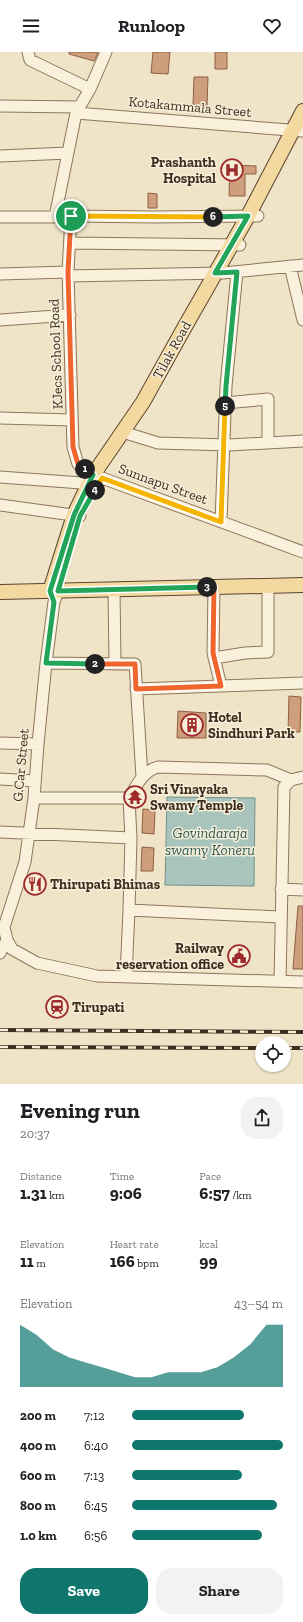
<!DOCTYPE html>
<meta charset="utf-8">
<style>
body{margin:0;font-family:"Zilla Slab",serif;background:#f2f2f2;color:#202124;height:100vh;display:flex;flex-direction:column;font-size:15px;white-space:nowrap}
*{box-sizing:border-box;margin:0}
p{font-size:13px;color:#757577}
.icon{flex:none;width:22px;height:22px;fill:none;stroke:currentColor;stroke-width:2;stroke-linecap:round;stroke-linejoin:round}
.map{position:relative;height:1032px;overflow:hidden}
.panel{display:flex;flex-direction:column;background:#fff;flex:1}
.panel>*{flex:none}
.tools{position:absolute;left:255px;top:984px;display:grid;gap:8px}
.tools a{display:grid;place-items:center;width:36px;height:36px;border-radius:50%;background:#fff;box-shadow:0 1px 3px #0004;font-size:20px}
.pin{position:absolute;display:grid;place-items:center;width:34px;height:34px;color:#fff;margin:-17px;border:2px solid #fff;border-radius:50%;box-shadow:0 1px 4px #0007}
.km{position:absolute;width:20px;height:20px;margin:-10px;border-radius:50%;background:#222;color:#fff;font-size:11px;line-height:20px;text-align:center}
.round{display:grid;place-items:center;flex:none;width:42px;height:42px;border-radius:16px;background:#f2f2f2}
.overview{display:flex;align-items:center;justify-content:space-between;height:68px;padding:0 20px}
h1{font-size:22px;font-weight:800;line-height:30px}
.metrics{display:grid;grid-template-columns:repeat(3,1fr);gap:6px;height:68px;padding:4px 20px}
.metrics div{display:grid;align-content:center}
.metrics b{font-size:17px;font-weight:800}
.metrics small{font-size:11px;font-weight:400}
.metrics p{font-size:11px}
.chart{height:112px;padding:8px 20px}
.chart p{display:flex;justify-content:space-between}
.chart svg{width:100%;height:72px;margin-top:4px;fill:#0f766e;opacity:.7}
.primary-button{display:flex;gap:8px;margin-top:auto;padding:8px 20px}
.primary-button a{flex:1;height:46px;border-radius:16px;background:#0f766e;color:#fff;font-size:16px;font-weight:800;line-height:46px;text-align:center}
.primary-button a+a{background:#f2f2f2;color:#202124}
ul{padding:0 20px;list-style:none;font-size:13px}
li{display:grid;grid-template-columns:64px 48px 1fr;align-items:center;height:30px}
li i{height:10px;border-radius:5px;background:#0f766e}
header{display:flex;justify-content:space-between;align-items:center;height:52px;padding:0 20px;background:#fff;font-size:18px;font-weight:800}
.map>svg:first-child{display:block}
</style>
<header><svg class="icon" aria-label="menu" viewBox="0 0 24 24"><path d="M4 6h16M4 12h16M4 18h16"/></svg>Runloop<svg class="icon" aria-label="heart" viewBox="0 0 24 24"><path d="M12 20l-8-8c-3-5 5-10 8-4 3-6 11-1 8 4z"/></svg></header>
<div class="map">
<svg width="303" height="1032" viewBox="0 0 303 1032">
<rect width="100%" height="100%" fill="#f0e4c8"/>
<path fill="#a9c4bc" stroke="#6f938a" d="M167,745L255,746L254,834L165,833Z"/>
<path fill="#cf9f7d" stroke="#8d5f41" d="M69,0H94L98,1L94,9L69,2Z
M153,0H170L168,22L151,21Z
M215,0H227V17H215Z
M194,25H208L207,54L193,53Z
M230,113L256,114V122H245V144H229Z
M148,141L157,142V156H148Z
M289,644L301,645L300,680H288Z
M178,659L206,661V686H177Z
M143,757L155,758L154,782L142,781Z
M142,795L154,796L153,819H141Z
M298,854H303V917H293Z"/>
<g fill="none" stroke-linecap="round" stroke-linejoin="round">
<g stroke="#8d765c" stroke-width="13">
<path id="minor" d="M28,0L30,8L90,37
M0,54L78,55
M76,61L302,79
M0,104L68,101
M71,164L68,220L73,395L78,412L101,428
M0,165H55L71,164L153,165L258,164
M55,165L76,61L90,37L106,0
M71,191L240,193
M290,214L303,268
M0,222L68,220
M68,224L223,221L303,213
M0,268L70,263
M225,351L268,347V391
M0,366L72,368
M129,382L158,391L229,393L303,389
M0,425L95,432
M102,426L303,500
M0,453L80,464
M221,470L226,334L237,220
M214,535L213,601L221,634
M114,537L115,612
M214,606L245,601L268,600V534
M46,611L135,612L142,725
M136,637L303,631
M0,691L38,692
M0,727L35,729
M34,746H129C137,733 143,719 158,715L267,718L291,728
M129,746L131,786L129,858L280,865
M0,780L131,786
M281,837L303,838
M4,875L25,810L34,746L38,692L46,611L54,550L58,539
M4,875L7,888L12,897L37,911L97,924L303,930
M0,901L7,888
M126,925L129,858
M280,929L284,735L291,728L303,725"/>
</g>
<g stroke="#5b4430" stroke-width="16">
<path id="major" d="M50,539L74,463L93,423L143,350L183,278L248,164L303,59
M0,540L303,533"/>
</g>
<use href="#minor" stroke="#faf1dc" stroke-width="11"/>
<use href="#major" stroke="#f3d9a0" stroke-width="14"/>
<g stroke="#3d2e20" stroke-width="4">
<path id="rail" d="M0,978L303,980
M0,995L262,996
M284,996H303"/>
</g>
<use href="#rail" stroke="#f7eed8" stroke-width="2.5" stroke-dasharray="8" stroke-linecap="butt"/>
</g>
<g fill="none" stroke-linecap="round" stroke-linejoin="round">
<g stroke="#fff" stroke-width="8">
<path id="split-1" d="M71,164L68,220L73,395L78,412L85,417"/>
</g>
<g stroke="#fff" stroke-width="8">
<path id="split-2" d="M85,417L93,423L74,463L50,539L54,550L46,611L95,612"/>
</g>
<g stroke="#fff" stroke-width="8">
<path id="split-3" d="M95,612H135L136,637L221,634L213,601L214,535H207"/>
</g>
<g stroke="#fff" stroke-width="8">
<path id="split-4" d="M95,438L80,464L58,539L207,535"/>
</g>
<g stroke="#fff" stroke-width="8">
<path id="split-5" d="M95,438L102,426L221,470L225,354"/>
</g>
<g stroke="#fff" stroke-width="8">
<path id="split-6" d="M213,165L248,164L215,221L237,220L226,334L225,354"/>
</g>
<g stroke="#fff" stroke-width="8">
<path id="split-7" d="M71,164L213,165"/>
</g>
<use href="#split-1" stroke="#f0652b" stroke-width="5"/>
<use href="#split-2" stroke="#22a559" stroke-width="5"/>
<use href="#split-3" stroke="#f0652b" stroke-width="5"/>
<use href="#split-4" stroke="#22a559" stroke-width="5"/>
<use href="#split-5" stroke="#f5b400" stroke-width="5"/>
<use href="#split-6" stroke="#22a559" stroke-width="5"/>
<use href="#split-7" stroke="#f5b400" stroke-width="5"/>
</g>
<defs>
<g id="hospital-ring" transform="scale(1.15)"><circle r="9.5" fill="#f7eed8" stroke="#9e2a2b" stroke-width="1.5"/><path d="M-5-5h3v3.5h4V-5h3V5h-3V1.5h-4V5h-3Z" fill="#9e2a2b"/></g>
<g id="building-ring" transform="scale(1.15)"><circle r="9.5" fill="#f7eed8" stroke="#9e2a2b" stroke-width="1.5"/><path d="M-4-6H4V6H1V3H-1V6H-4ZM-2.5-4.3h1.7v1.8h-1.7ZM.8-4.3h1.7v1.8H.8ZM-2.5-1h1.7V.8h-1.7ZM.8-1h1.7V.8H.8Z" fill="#9e2a2b"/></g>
<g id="temple-ring" transform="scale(1.15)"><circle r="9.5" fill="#f7eed8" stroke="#9e2a2b" stroke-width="1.5"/><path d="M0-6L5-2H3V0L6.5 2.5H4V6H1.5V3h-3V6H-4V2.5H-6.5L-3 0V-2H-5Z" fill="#9e2a2b"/></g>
<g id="restaurant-ring" transform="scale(1.15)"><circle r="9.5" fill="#f7eed8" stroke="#9e2a2b" stroke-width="1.5"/><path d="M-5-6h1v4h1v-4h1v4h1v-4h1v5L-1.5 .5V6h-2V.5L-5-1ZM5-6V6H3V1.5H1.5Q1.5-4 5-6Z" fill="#9e2a2b"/></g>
<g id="civic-ring" transform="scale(1.15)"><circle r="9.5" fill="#f7eed8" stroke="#9e2a2b" stroke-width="1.5"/><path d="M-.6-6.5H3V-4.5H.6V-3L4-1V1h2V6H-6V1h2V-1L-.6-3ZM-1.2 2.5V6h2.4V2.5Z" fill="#9e2a2b"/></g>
<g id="station-ring" transform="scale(1.15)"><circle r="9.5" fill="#f7eed8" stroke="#9e2a2b" stroke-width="1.5"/><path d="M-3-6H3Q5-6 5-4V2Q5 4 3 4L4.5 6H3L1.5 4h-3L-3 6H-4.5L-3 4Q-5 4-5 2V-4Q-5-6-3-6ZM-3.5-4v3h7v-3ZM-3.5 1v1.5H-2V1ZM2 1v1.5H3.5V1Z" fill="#9e2a2b"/></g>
</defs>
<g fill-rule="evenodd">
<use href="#hospital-ring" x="232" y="118"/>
<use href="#building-ring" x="192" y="673"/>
<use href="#temple-ring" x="135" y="745"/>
<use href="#restaurant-ring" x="35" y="832"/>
<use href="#civic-ring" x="239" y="904"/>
<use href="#station-ring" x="57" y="955"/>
</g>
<g text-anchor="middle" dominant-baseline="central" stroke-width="3" stroke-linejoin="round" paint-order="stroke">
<g font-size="14" fill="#3d2e20" stroke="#f7eed8">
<text transform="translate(190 55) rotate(5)">Kotakammala Street</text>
<text transform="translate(172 298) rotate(-61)">Tilak Road</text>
<text transform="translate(56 302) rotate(-92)">KJecs School Road</text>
<text transform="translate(163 432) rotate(20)">Sunnapu Street</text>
<text transform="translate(21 713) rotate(-85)">G.Car Street</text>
</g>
<g font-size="14" font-weight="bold" fill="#3d2e20" stroke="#f7eed8" text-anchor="start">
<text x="216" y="110" text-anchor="end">Prashanth<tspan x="216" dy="16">Hospital</tspan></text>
<text x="208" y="665">Hotel<tspan x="208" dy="16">Sindhuri Park</tspan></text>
<text x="150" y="737">Sri Vinayaka<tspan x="150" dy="16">Swamy Temple</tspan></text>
<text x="50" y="832">Thirupati Bhimas</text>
<text x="224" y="896" text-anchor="end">Railway<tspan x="224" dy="16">reservation office</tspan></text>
<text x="72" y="955">Tirupati</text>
</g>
<g font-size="15" font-style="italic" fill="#2f5d5a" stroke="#f7eed8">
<text x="210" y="781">Govindaraja<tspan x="210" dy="17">swamy Koneru</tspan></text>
</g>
</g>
</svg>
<div class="tools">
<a><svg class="icon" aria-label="locate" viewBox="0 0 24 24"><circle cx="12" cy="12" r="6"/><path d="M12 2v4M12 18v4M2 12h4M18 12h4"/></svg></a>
</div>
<div class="pin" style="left:71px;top:164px;background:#1e9e55"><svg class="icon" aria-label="arrive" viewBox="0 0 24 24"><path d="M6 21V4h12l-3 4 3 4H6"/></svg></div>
<b class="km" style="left:85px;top:417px">1</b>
<b class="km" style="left:95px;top:612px">2</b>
<b class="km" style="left:207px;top:535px">3</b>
<b class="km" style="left:95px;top:438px">4</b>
<b class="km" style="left:225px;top:354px">5</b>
<b class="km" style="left:213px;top:165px">6</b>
</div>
<section class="panel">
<div class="overview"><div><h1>Evening run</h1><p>20:37</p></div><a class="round"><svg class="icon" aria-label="share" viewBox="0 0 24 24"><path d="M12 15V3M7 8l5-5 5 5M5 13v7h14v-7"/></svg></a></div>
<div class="metrics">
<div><p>Distance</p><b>1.31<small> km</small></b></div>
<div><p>Time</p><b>9:06</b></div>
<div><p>Pace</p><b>6:57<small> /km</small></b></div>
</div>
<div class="metrics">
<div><p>Elevation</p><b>11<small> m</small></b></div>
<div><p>Heart rate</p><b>166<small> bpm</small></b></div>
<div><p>kcal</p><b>99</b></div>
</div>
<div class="chart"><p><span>Elevation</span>43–54 m</p>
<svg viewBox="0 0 160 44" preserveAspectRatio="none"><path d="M0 44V6L10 12L20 21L30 26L40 29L50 32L60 35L70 38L80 38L90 35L100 35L110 35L120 32L130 26L140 18L150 6L160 6V44z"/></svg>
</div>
<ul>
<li><b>200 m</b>7:12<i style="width:74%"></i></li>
<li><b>400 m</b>6:40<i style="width:100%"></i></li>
<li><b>600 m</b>7:13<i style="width:73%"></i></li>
<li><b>800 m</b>6:45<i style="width:96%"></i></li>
<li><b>1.0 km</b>6:56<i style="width:86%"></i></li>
</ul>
<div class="primary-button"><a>Save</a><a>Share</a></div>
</section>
